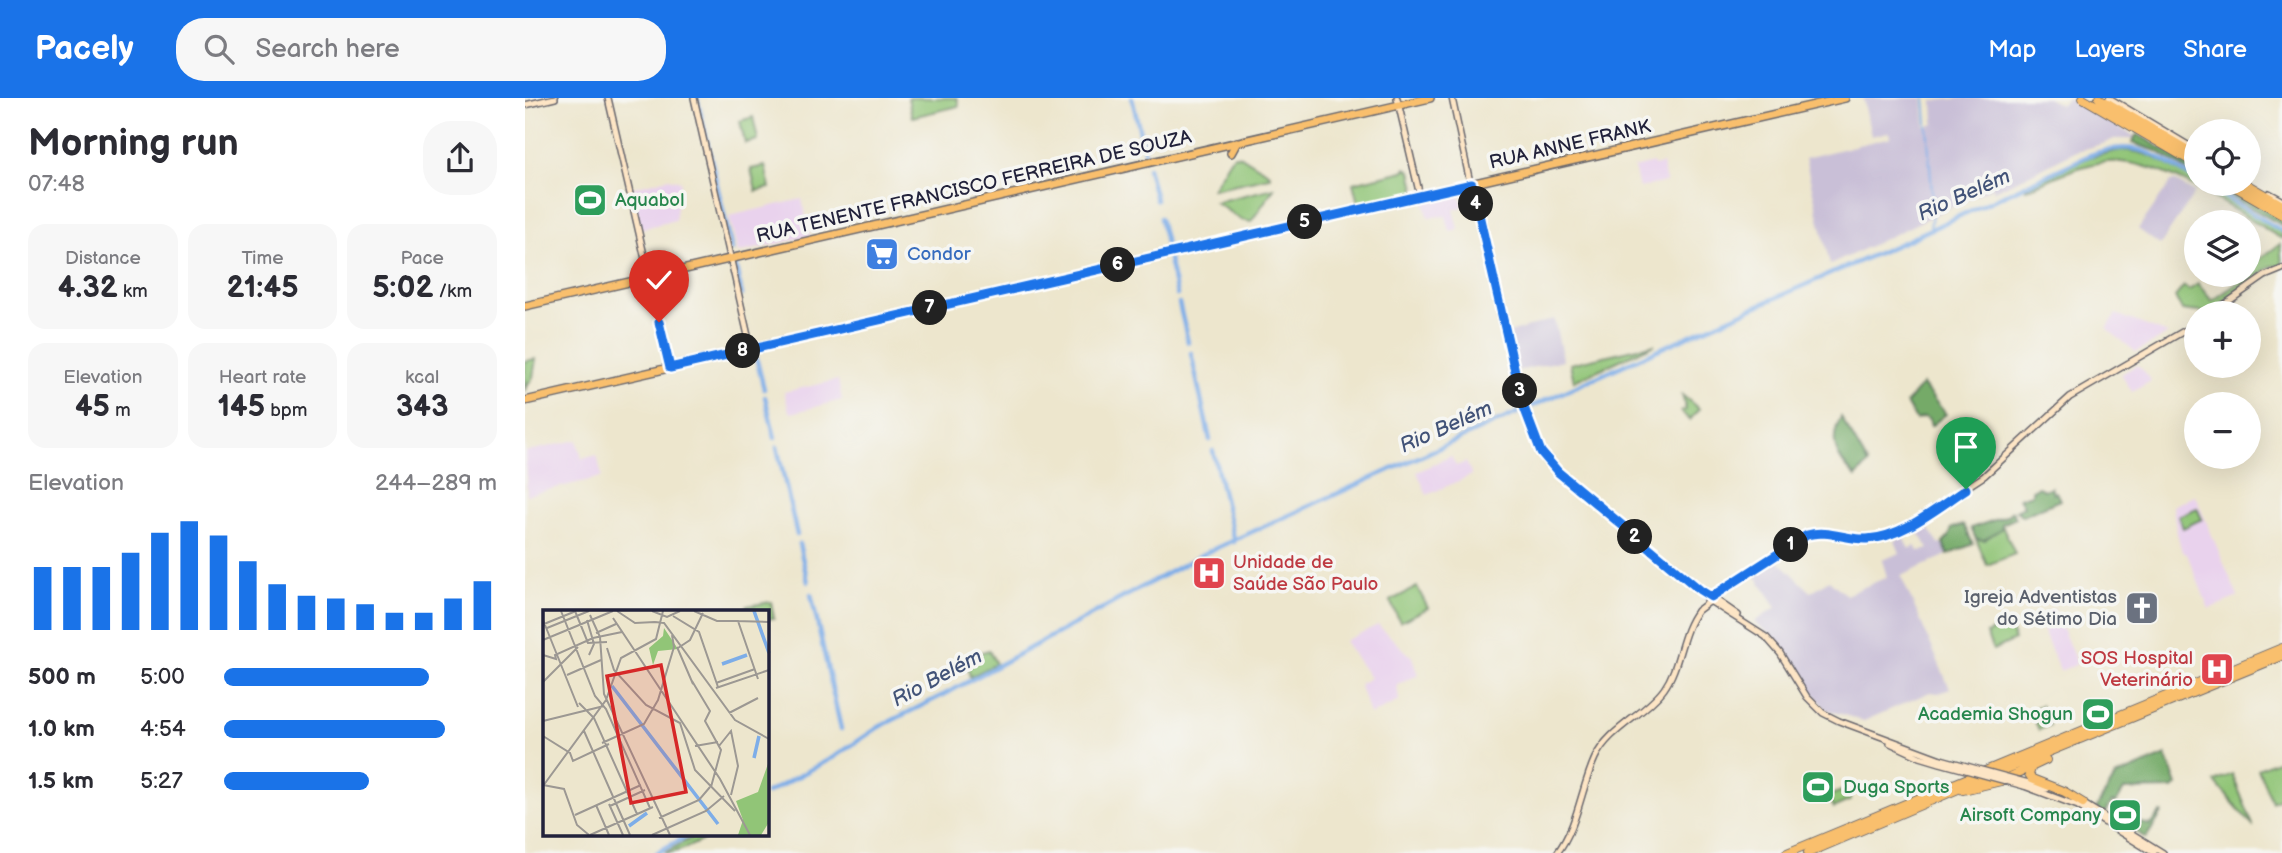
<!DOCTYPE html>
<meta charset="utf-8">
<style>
body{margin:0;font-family:"Balsamiq Sans",sans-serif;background:#f7f7f7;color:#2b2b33;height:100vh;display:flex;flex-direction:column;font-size:26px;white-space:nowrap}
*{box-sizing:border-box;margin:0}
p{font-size:23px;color:#7c7c81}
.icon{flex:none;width:38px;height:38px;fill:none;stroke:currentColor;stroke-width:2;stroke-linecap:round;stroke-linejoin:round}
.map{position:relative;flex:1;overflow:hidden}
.panel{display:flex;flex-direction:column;background:#fff;width:525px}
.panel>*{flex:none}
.tools{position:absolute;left:1659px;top:21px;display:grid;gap:14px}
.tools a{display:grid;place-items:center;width:77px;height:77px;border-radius:50%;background:#fff;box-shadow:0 7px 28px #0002;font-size:35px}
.pin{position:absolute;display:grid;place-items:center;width:60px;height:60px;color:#fff;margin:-72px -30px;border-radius:50% 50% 50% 0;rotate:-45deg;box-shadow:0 0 7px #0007}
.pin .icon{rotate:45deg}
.km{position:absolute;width:35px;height:35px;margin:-18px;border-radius:50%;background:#222;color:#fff;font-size:19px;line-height:35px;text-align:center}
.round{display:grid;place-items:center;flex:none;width:74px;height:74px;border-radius:28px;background:#f7f7f7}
.head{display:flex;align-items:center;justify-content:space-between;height:119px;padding:0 28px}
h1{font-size:38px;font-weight:700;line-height:52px}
.metrics{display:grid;grid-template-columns:repeat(3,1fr);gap:10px;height:119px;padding:7px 28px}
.metrics div{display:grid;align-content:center;border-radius:18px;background:#f7f7f7;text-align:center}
.metrics b{font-size:30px;font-weight:700}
.metrics small{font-size:19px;font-weight:400}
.metrics p{font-size:19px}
.chart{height:196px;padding:14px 28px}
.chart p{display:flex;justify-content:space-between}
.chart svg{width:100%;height:126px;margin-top:7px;stroke:#1a73e8;stroke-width:6}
ul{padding:0 28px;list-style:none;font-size:23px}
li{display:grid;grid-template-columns:112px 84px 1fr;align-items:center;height:52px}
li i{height:18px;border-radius:9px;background:#1a73e8}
header{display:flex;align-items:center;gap:42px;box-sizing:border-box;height:98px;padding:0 35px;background:#1a73e8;color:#fff}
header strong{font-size:33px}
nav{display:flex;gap:38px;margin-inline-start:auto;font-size:24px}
.search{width:490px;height:63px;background:#f7f7f7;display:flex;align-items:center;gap:18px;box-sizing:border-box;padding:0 24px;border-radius:28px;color:#7c7c81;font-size:26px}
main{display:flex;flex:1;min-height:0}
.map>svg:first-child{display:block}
</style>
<header>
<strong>Pacely</strong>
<div class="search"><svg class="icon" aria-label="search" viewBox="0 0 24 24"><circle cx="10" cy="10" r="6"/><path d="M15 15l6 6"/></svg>Search here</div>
<nav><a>Map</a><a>Layers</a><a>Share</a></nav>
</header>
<main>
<section class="panel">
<div class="head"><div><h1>Morning run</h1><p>07:48</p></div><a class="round"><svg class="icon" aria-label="share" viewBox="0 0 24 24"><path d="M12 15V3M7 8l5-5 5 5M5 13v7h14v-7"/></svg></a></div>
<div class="metrics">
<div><p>Distance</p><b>4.32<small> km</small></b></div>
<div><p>Time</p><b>21:45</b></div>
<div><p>Pace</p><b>5:02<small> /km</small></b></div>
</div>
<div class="metrics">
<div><p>Elevation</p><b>45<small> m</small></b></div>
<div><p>Heart rate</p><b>145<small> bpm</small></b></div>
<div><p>kcal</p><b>343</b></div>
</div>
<div class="chart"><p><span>Elevation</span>244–289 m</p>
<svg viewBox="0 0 160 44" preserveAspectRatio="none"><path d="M5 44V22M15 44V22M25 44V22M35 44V17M45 44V10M55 44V6M65 44V11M75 44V20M85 44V28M95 44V32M105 44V33M115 44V35M125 44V38M135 44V38M145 44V33M155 44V27"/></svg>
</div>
<ul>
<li><b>500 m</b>5:00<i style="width:75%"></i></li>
<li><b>1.0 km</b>4:54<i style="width:81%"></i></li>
<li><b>1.5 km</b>5:27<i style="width:53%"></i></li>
</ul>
</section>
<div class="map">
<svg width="1757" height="755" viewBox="0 0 1757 755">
<rect width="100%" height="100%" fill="#f6f6f2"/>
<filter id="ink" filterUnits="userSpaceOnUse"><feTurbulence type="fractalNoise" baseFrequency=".0143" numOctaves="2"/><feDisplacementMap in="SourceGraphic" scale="14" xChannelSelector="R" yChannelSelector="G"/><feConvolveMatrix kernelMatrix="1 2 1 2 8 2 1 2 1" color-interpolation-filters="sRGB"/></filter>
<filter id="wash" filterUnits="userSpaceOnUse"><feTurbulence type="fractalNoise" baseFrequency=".00686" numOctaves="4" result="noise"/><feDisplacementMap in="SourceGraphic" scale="28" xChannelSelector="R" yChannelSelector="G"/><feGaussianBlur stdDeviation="1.57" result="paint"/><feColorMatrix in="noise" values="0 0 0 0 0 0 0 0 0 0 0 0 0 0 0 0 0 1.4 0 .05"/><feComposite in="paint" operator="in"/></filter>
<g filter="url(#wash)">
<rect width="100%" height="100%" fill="#ede6cd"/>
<path fill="#e9d2ed" d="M1128,65L1129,68L1137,66L1141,84L1114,90L1109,70Z
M143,80L156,83L150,122L116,131L106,90Z
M934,92L938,109L929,111L934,132L925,134L921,118L903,119L899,100Z
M277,101L285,138L213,155L204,118Z
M1591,216L1643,236L1611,254L1582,231Z
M1612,267L1620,274L1626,283L1607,294L1596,276Z
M313,282L317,302L267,315L264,313L259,294Z
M52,342L57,361L72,357L77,379L2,397L0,354Z
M926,358L931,368L941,364L947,377L902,397L892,374Z
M1670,397L1713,499L1684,511L1662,456L1657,454L1651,431L1648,408Z
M1529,511L1552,566L1535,573L1512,519Z
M853,527L887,559L893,577L872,587L874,603L845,617L834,586L845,580L819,543Z"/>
<path fill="#c9bfd7" d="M1338,0H1398L1400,29L1409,26L1408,3L1438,0H1522L1536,7L1543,0L1609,38L1608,41H1589L1581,45L1548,54L1505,76L1469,93L1468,89L1305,167L1280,60L1366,39L1364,34L1346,38Z
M1649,83L1670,95L1635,147L1613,131L1646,84Z
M1029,221L1038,262L993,273L985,235Z
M1401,425L1414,446H1418L1422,457L1376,478L1425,591L1414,595L1405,594L1339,623L1300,611L1249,539L1229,524L1252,509L1230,477L1252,461L1286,494L1304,482L1321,497L1362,479L1357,462L1375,455L1370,443L1378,438L1384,451L1390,448L1394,453L1404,451L1392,431Z"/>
<path fill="#91c577" stroke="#5a7459" stroke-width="2" d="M383,0H432L434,8L387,19Z
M228,19L233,42L220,45L215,23Z
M1596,52C1626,53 1647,69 1671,83V86H1676L1757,134V141C1711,114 1636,59 1582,64C1554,66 1527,81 1501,91L1500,89L1564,59Z
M709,57L716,58L745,76V79L687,91L705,61Z
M240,68L245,90L231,93L226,71Z
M881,70L886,73L891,95L834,109L828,85L878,73Z
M749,90L726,124L716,122L690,104Z
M1755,146L1757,167L1747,168L1683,215L1657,212L1650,199L1659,188L1664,192L1673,186L1687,203L1724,177V169Z
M1130,246L1049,283L1045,266Z
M11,261L8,279L0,292V263Z
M1157,297L1174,311L1165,322L1155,313L1161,312Z
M1672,410L1677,421L1658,430L1653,418Z
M1478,429L1490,456L1462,467L1451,441L1459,442Z
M892,489L903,510L875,524L865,503Z
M246,504L249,520L242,521V514L223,513L222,508Z
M1483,526L1490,542L1468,552L1461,536Z
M464,552L471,566L445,579L440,559Z
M1516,607L1525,627L1514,632L1505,612Z
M1756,661L1757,699L1747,704L1733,671Z
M1707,676L1728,727V728L1690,684Z
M1322,691L1326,702L1308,710L1303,698Z
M174,736H195C175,740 160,755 139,755Z"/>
<path fill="#74aa68" stroke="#4b6652" stroke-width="2" d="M1612,36L1671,70V78L1632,53L1607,45Z
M1683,86H1697L1757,122V127Z
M1397,287L1421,316L1406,328L1404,322L1399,319L1391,322L1381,305Z
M1316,319L1343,366L1331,379C1311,360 1303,344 1316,319Z
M1513,389L1519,392L1526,389L1528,395L1531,394L1535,402L1497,418L1491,412L1499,408L1494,400L1507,396V392Z
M1487,413L1491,420L1477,426L1476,431L1459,442L1451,441L1446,430L1481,418Z
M1439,427L1448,446L1423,457L1418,445L1424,439L1427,430Z
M1641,657L1652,687L1648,691L1599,692L1591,705L1587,704L1580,716L1571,711L1590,679Z
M1635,715H1637L1621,740L1604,730L1607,725L1612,724L1625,727Z"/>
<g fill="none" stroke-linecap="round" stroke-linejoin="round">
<path stroke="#7dade8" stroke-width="2" d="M1400,0L1408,108L1405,131"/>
<path stroke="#7dade8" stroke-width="4.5" d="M172,0L207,152
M607,0L621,60
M623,70L631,102
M1678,86L1757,133
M635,120L642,150
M644,161L652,197
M210,165L217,197
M654,205L663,244
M230,255L239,291
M666,255L685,342
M240,299L250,340
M252,349L272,437
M688,353L709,444
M274,446L283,484
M286,496L316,631
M242,695L309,659L354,629L422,595L680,455L1159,240L1385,141L1565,57C1613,39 1632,59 1671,82
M131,755L166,736"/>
</g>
</g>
<g filter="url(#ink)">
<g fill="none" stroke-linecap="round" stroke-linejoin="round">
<g stroke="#69676e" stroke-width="8">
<path id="secondary" d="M83,0L145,270
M169,0L226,251
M872,0L895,98
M927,0L950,108
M1584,0L1671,52
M0,7L30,0
M1744,95L1757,102
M951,106L997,304L1016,354L1030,371L1133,457
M1687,215L1740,178L1757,171
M1132,456L1178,494
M1175,492L1183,502L1241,539L1255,555L1282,599L1298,615L1314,623L1416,661
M1187,499L1213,517
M1172,513L1201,491L1282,437L1300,435L1344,441L1362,437L1379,430L1459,378L1545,299L1671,226
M1365,645L1395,659L1415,665
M1500,684L1522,691
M1499,688L1553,708L1629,755
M1557,705L1638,755
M1032,755C1053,728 1056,690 1070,660C1084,630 1120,617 1139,591C1156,567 1155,535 1173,512"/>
</g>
<g stroke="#69676e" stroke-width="10">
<path id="primary" d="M706,55L712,44
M0,208L905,0
M0,303L1320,0"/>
</g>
<g stroke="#69676e" stroke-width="10">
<path id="trunk" d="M1558,0L1671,66
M1574,0L1671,57
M1705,86L1757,116
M1721,86L1757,107
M1507,668L1504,676L1507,681L1540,694L1558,705
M1438,692L1476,683L1521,662
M1262,755L1757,550
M1283,755L1445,686L1757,558"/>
</g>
<use href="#secondary" stroke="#fde5c5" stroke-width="5"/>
<use href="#primary" stroke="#f9bf6d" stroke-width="7"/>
<use href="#trunk" stroke="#f9bf6d" stroke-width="8"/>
<g stroke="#69676e" stroke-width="8" stroke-linecap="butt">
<path id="secondary-bridge" d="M1416,661L1500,684
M1415,665L1499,688"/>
</g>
<use href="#secondary-bridge" stroke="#fde5c5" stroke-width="5"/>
</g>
</g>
<g fill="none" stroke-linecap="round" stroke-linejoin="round" filter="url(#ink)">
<g stroke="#fff" stroke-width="14">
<path id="route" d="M134,224L145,270L947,86L997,304L1016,354L1033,374L1175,492L1186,499L1282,437C1303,431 1321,442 1342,441C1378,439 1412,410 1441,391"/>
</g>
<use href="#route" stroke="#1a73e8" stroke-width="9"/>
</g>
<defs>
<g id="stadium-square" transform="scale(1.75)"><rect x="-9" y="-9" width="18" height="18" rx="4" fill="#2e9e5b" stroke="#f6f6f2"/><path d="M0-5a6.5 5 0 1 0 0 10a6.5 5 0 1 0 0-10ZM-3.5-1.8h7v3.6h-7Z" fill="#fff"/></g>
<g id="supermarket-square" transform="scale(1.75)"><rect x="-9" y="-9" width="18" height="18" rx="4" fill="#3f7fe0" stroke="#f6f6f2"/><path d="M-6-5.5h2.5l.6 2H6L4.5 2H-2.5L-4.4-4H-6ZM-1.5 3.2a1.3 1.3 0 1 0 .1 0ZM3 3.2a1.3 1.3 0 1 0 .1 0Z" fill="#fff"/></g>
<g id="hospital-square" transform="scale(1.75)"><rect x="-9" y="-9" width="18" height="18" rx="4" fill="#e0444e" stroke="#f6f6f2"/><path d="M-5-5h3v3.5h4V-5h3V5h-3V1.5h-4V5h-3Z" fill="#fff"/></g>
<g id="church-square" transform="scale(1.75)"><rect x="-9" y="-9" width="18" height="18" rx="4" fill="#6b7280" stroke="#f6f6f2"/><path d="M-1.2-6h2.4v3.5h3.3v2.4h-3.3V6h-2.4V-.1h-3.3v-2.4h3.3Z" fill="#fff"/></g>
</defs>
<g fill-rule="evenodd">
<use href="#stadium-square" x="65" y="102"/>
<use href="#supermarket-square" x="357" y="156"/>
<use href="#hospital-square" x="684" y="475"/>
<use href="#church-square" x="1617" y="510"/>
<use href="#hospital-square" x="1692" y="571"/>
<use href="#stadium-square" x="1573" y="616"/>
<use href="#stadium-square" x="1293" y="689"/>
<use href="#stadium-square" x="1600" y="717"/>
</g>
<g text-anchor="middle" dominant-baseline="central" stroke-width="7" stroke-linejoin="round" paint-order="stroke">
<g font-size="19" fill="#22223b" stroke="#f6f6f2">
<text transform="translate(1045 47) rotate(-13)">RUA ANNE FRANK</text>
<text transform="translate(449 89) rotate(-13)">RUA TENENTE FRANCISCO FERREIRA DE SOUZA</text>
</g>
<g font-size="19" fill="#27864d" stroke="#f6f6f2" text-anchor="start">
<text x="90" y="102">Aquabol</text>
<text x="1548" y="616" text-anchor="end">Academia Shogun</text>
<text x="1318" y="689">Duga Sports</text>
<text x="1576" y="717" text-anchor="end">Airsoft Company</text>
</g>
<g font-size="19" fill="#366cbe" stroke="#f6f6f2" text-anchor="start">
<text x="382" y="156">Condor</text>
</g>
<g font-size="19" fill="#be3a42" stroke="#f6f6f2" text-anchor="start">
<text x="708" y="464">Unidade de<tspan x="708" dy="22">Saúde São Paulo</tspan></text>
<text x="1668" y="560" text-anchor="end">SOS Hospital<tspan x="1668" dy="22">Veterinário</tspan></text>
</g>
<g font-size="19" fill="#5b616d" stroke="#f6f6f2" text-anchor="end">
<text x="1592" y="499">Igreja Adventistas<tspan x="1592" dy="22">do Sétimo Dia</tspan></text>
</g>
<g font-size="21" font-style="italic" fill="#425378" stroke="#f6f6f2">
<text transform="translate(1439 97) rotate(-24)">Rio Belém</text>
<text transform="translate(921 329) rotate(-24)">Rio Belém</text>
<text transform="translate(412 580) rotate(-28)">Rio Belém</text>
</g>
</g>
<g transform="translate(18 512)">
<rect width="226" height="226" fill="#ede6cd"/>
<path d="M121,18L135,39L115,41L110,55L106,38L120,26ZM226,151V212L218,225H195L200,210L193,191L215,182Z" fill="#91c577"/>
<path fill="none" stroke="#7dade8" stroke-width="3.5" d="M211,1L226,43M179,54L204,45M69,76L175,214M211,148L216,126M86,216L104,203"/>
<path fill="none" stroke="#9c9893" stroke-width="2" d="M18,1L52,86L63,99L107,198M32,1L45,33L64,32M74,1L92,13L112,12M109,1L124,7L137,1M151,1L174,11H195L215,69M47,5L57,27L61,84L127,225M130,6L156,22L175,77M70,8L177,169L207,225M0,10L35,97M44,10L51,34L46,45M192,11L226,12M112,12L121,13L192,110L226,129M1,14L33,1M4,18L46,1M53,23L73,14M0,30L70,1M134,37L150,74M64,38L71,60L103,95L137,113L152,160L192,201M135,38L147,30L160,3M0,45L13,49L12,45L50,28L79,22M24,65L58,50M149,71L167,101L162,111L178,140L168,177M0,72L35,37M173,73L212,59M173,78L226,60M36,93L51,108L94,204M186,103L215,88M0,111L61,96M41,121L87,225M0,126L27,143L30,151L66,134M59,133L101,114L115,90L131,37L129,25M152,136L175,132M176,136L188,121L195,156L188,185M0,175L21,179L34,215L46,225M0,176L63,90L78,48L113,29L120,1M66,194L80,225M53,195L66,225M67,196L102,180M32,205L98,175M116,208L156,190L167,177M47,225L110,197M109,225L163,201L181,186"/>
<path fill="#d62828" fill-opacity="0.15" stroke="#d62828" stroke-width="3.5" d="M118,55L143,182L88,193L64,66Z"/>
<rect width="226" height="226" fill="none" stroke="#22223b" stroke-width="3.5"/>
</g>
</svg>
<div class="tools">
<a><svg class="icon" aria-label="locate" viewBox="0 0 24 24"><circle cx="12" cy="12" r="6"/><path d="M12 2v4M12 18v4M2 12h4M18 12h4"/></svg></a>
<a><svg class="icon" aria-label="layers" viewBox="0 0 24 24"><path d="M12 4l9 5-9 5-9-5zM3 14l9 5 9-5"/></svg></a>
<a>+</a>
<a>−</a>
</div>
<div class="pin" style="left:1441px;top:391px;background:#1e9e55"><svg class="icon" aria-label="arrive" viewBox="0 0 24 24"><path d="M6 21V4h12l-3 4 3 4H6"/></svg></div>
<div class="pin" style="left:134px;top:224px;background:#d93025"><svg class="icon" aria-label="check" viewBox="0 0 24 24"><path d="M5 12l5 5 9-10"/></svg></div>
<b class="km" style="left:1266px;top:447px">1</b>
<b class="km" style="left:1110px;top:439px">2</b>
<b class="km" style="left:995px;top:293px">3</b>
<b class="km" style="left:951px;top:106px">4</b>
<b class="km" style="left:780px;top:124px">5</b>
<b class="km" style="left:593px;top:167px">6</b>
<b class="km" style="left:405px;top:210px">7</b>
<b class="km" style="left:218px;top:253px">8</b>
</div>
</main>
